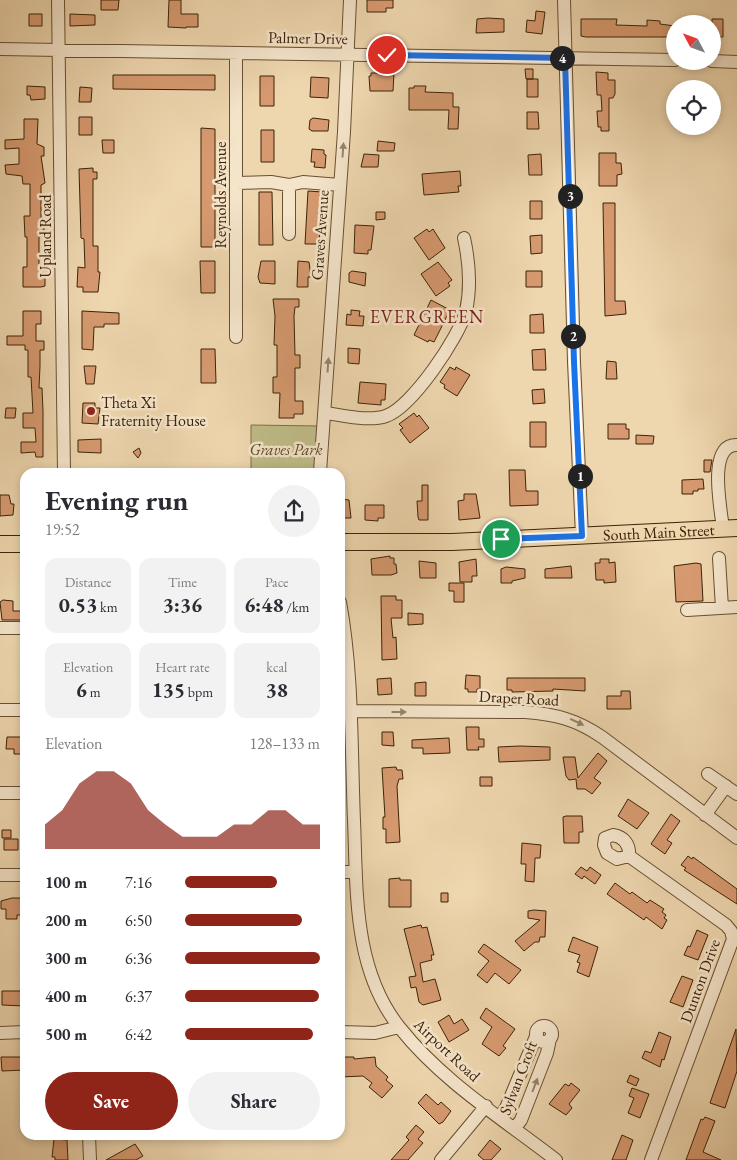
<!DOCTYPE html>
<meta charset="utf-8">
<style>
body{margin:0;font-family:"EB Garamond",serif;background:#f2f2f3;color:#2b2b33;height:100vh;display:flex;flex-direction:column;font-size:19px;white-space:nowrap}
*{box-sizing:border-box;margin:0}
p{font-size:16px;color:#7c7c81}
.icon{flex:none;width:28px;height:28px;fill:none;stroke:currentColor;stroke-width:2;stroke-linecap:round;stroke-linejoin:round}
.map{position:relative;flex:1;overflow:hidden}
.sheet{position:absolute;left:20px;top:468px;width:325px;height:672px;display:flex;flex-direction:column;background:#fff;border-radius:15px;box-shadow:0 2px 8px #0003}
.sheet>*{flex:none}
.needle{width:32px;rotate:311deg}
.fabs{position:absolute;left:666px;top:15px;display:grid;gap:10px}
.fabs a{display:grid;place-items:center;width:55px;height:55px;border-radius:50%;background:#fff;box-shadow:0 2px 8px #0003;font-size:25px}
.pin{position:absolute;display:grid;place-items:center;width:42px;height:42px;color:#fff;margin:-21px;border:2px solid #fff;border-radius:50%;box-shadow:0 1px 5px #0007}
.km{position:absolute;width:25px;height:25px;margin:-12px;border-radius:50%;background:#222;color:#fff;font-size:14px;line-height:25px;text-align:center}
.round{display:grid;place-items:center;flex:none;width:52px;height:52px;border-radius:26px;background:#f2f2f3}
.head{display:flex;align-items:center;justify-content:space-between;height:85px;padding:0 25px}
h1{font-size:28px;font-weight:700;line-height:38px}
.figures{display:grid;grid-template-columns:repeat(3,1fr);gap:8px;height:85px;padding:5px 25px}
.figures div{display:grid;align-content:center;border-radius:12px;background:#f2f2f3;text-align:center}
.figures b{font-size:21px;font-weight:700}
.figures small{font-size:14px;font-weight:400}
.figures p{font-size:14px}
.chart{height:140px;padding:10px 25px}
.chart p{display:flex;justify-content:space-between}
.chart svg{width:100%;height:90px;margin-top:5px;fill:#8f2418;opacity:.7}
.cta{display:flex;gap:10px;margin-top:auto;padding:10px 25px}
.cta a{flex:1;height:58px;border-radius:30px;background:#8f2418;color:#fff;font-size:20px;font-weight:700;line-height:58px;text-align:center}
.cta a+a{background:#f2f2f3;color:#2b2b33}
ul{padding:0 25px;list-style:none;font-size:16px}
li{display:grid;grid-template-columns:80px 60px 1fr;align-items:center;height:38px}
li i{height:12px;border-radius:6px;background:#8f2418}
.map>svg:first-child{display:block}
</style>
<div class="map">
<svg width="737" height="1160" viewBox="0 0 737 1160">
<rect width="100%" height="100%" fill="#eed6ae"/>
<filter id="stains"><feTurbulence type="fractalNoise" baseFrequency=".004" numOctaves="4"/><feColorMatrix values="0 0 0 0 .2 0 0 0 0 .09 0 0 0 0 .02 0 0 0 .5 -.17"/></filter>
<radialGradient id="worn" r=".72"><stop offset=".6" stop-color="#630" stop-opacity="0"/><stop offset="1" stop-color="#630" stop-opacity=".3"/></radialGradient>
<path fill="#bebc87" stroke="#7d7047" d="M251,425L321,426L317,472H251Z"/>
<path fill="#d79a70" stroke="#3c2307" d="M101,0H119L118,10H101Z
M169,0H181V14H198V27H186V28L168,27Z
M367,0H393V8H386V12H367Z
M536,11L545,12L542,34L526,32L527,20L535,21Z
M29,14H42V26H29Z
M70,14L95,15V25L70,26Z
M488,18L504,19V32L476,33L477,19Z
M581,19H617L616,25L647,26V20L660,21V24L675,26V37H586L581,36Z
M712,19H723V37H712Z
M525,69H533V79H526Z
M596,72L608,73V80H615V94L613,98H609V131H601V127H598L597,111H602L601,95H597Z
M371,73H394L393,91H370L369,76H371Z
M113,75H215V90L113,89Z
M260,76H274V106H260Z
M311,77L329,78L328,98L310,97Z
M527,79H538V97H527Z
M27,86L45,87V99L31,100L30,95H27Z
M414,86H426L425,92L453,93V107H459L458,129H448L449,110H409V88H414Z
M80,87L92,88L91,102H79Z
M527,112H538L539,129H527Z
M79,117H92V135H79Z
M313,118L329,120L328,131H312L309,129L310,120Z
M24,119H38L37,144L44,147V156H41L45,183L41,185V220L44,222V235L39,237V272L45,274V286L41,287H23V267H27V237H25L24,216H30V184H23L22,176L6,174L5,165L19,164V148L5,149V140L24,139Z
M201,128L215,129V247H201Z
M261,130H274V162H261Z
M102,140H114V153H103Z
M378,141L395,143L394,151H377Z
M312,149L324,150V154L326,155L325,168L314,167L315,162H311Z
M599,153H616V163H621L622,174L617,175V186H599Z
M364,154L379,155L378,167H361Z
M541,154L542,175H529L528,155Z
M93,168V172H97V179H93V246H98V272H100L98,292H83V287H77L78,267L85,268L84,239L81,238L79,169Z
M460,171L461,186H458L459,192L424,195L422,174Z
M308,191L322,192L319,244H305Z
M259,192H272L273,245H259Z
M530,201H542V219H530Z
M603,203H615V301H625L626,314L605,316Z
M376,212H385V219L376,220Z
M355,225L374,226L371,250H368V254L354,253Z
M427,229L429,232L433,229L445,248L429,260L414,238Z
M542,235V253L531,254L530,236Z
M200,261H215V293H201Z
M261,261H275V284L260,283L258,277Z
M298,261L309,262L311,277H308V287H297Z
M438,262L452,280L448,283L450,286L436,296L421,274Z
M352,271L366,273L365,286L349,282V273Z
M526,271H542V287H526Z
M273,299H299V307H295L294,316L295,355H300V368H295V401H303V414H294V418H279L280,393H273V377H277V345H274L275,316Z
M431,300L450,310L434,342L429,340L428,342L414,335Z
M351,310L360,311L359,316H364L363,326L346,325L347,314L351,315Z
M23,311H41V324H36V341H44V350H40V366L39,388H42L43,411V457H36L35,452L21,453V442H36L35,428H23V413H33L31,377H28V350H25V345H7V336H23Z
M82,311L119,313V324H104V327H94L93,350L82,349Z
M543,314L544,333H530V315Z
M348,348L360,349L359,364L348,363Z
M201,349H215L216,383H201Z
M545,349L546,370H533L532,350Z
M607,361L616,362L617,379H606Z
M84,366H96L94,384H86Z
M450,367L455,370L456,367L470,375L457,396L444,388L445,385L440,382Z
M360,382L386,384L385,400H381V405L358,403Z
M544,389L545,403L533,404L532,390Z
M83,403H95V408H100L98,424L82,423Z
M6,408H16L15,418H5Z
M414,413L417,417L419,415L429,428L410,443L400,430L403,428L399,424Z
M530,422H546V447H530Z
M608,424H626V429H629V439H608Z
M636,435L654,436L653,444H636Z
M101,439V453L78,452V440Z
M139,448L141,453L138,458L133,452Z
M704,460H712L710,472H704Z
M509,470H525L526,491H538V505L510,506Z
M703,479L704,489H698V491H693V494H682V480Z
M422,485H428V520H419L418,517L417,501H422Z
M464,494H476L480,518L459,520L458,501L464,500Z
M0,495H9L11,504H14L13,515L0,516Z
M340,499L349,500L351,518H340Z
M365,505H384V518H378V521L365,520Z
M390,556V558H394V564H396L397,573L391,575H372L371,559Z
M476,559L477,576H472V582H460L459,562Z
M600,559H609V563L615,562L616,582L604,583V580H596L595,563H600Z
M419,561L436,563V578H420Z
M696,563L701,564L703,601L676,602L674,566Z
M571,566L572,578H545V569Z
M506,567L525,569V578L512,581V583H501V569Z
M449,583H464V602H454V591H449Z
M381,596H396V600H402V618H391L393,638L396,637L397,659L382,660Z
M3,600L13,601V611H25V620H2L0,602Z
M408,613L423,614V624L408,625Z
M466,675L480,676V689H477V692H468V689H465Z
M391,678L392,694L378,695L377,679Z
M507,678H585V691L553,689V691L512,692V690H507Z
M426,682V696H415V683Z
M621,691H630L631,709H607V696H621Z
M466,727H479V739H484V747H478L479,750H467Z
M382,732H393L394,746L382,745Z
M7,737H23L25,740V754H14V749H6Z
M449,738L450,753L423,754V748H412V740Z
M520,746L550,747V760L499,762L498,747Z
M598,753L607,761L594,778L601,783L592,794L585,789H577L576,779L569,780L566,776L563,757H575L578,778Z
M396,767L397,770H402L403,779H399L397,786L400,842L386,843V829H383V817H385L382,768Z
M480,777H492V786H480Z
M628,799L649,813L637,829L618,816Z
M671,814L680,821L667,840L672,843L665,854L651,844Z
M566,816H582L583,832H579V843H564L563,817Z
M2,830H11V838H2Z
M4,839H18V850H4Z
M522,843L541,845L540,858H535L534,882L525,881L526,864H521Z
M688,856L692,859L693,857L737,889V904L684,870L686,868L681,865Z
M581,867L587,871L590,867L601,875L595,884L584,876L582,879L575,874Z
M400,878V880H411V907H389V879Z
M615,883L630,894L632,892L647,903L650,900L664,909L662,912L666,915L664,918L667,920L662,929L646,917L644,920L607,894Z
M441,893H448V902H441Z
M12,898H25V915H17V919H6V909H1V901Z
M534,910L546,911L545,937H540L539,942H535L524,951L515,941L540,920L528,918V911Z
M421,925L422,928L427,927L434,955H431L432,960L420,963L423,982L435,979L441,1000L423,1005L419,1002L416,987L411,988L409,977L416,976L404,929Z
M697,930L708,935L698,960L684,955L688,946L690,947Z
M573,937L598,947L589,977L577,972L580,963L577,962L580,955L568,951Z
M484,944L521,970L509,984L495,973L487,983L477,975L489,961L478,952Z
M682,976L693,980L683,1007L670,1002Z
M2,991H25V1006L2,1005Z
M486,1008L515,1029L503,1046L506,1048L499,1056L482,1044L492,1027L480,1018Z
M449,1015L454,1024L462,1019L469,1030L449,1042L438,1022Z
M736,1029L737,1071L725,1108L710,1103Z
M659,1032L671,1037L664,1060L662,1059L660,1067L642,1058L645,1051L651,1053Z
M1,1057H25V1070L2,1071Z
M340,1057H354V1059L375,1057L376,1066L388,1077L386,1080L393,1086L382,1098L369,1087L372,1083L363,1076L340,1077Z
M630,1075L639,1079L636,1086L627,1082Z
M571,1083L580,1090L569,1104L572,1108L566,1115L549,1104L565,1084L569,1086Z
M632,1088L649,1094L640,1118L628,1113L634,1098L629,1096Z
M426,1094L438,1105L441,1102L451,1111L443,1122L439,1124L418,1103Z
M705,1117L715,1121L703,1152L721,1160H686L701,1119L703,1120Z
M416,1125L424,1132L418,1139L423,1143L408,1160H391L409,1140L406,1137Z
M622,1135L633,1140L626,1160H612Z
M54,1139L67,1140L68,1160H55V1157H52Z
M490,1140L501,1149L491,1160H484L478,1155Z
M135,1144L143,1156L136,1160H106Z"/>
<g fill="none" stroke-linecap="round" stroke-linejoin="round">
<g stroke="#685031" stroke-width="14">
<path id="minor" d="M58,0L64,472
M564,0L574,362L582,536
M0,49L675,60
M712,61L737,62
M236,183L271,182L289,185L303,182L340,185
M289,185V234
M236,337V53
M325,413C343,415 368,422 386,416C412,407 459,337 466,311C471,288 469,261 464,238
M320,472L344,132L350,0
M723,529C721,509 707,444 737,445
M719,558L722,608
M340,602C353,673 351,748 354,821C357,892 353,970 400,1028C442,1081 503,1119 556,1160
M687,610L737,607
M0,628H25
M0,710H25
M340,715L350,711L525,712C556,714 577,720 602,737L737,838
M708,774L737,794
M0,793H25
M705,815L726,786
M613,835C624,837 630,844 629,856L617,859L607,853L604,845L605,838Z
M629,856L726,925L731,931L733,939L651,1160
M340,872H356
M0,875H25
M536 1034a8 8 0 1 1 16 0a8 8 0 1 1-16 0Z
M340,1032L375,1033L399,1027
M0,1033L25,1032
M500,1117L506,1108L537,1034
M515,1128L521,1120L547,1053L550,1039
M89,1135L90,1160
M441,1160L486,1106"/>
</g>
<g stroke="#3c2307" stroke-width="18">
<g id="major">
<path id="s1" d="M340,542H452L737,528"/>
<path d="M0,544H25"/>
</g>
</g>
<use href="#minor" stroke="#f4e4ca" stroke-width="12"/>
<use href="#major" stroke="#eed6ae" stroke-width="16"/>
</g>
<defs><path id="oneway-solid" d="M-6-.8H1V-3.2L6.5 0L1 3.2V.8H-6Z" transform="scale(1.25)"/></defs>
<g fill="#988468">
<use href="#oneway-solid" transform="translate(343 150) rotate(-86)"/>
<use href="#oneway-solid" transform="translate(328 365) rotate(-86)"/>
<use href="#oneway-solid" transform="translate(399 712)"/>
<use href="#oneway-solid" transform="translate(577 722) rotate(25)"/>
<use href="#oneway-solid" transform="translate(535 1085) rotate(-69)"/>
</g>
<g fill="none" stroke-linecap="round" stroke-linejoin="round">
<g stroke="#fff" stroke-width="10">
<path id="route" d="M387,55L565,58L574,362L582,536L501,539"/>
</g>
<use href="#route" stroke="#1a73e8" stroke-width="6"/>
</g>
<circle fill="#8f2418" stroke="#f4e4ca" stroke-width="2" cx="91" cy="411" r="5"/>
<g text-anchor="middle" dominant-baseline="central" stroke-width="5" stroke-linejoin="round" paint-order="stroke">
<g font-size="16" fill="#3c2307" stroke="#f4e4ca">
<text transform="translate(308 38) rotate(1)">Palmer Drive</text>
<text transform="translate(220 195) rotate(-90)">Reynolds Avenue</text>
<text transform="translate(320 235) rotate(-86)">Graves Avenue</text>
<text transform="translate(45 236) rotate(-90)">Upland Road</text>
<text stroke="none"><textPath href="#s1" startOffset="319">South Main Street</textPath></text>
<text transform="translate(519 698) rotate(3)">Draper Road</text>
<text transform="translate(700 981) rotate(-70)">Dunton Drive</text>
<text transform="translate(447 1050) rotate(43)">Airport Road</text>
<text transform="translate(518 1078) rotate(-69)">Sylvan Croft</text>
</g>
<g font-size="16" fill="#3c2307" stroke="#f4e4ca" text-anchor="start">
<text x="101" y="402">Theta Xi<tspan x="101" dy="18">Fraternity House</tspan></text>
</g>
<g font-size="16" font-style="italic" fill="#5c4927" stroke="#f4e4ca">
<text x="286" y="449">Graves Park</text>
</g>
<g font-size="18" letter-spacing="1" fill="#7a1f14" stroke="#f4e4ca">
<text x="427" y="316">EVERGREEN</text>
</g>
</g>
<rect width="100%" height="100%" filter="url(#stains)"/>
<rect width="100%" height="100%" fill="url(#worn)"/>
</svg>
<div class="fabs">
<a><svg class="needle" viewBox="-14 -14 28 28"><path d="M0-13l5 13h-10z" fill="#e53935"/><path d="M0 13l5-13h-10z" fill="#7c7c81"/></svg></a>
<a><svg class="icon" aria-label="locate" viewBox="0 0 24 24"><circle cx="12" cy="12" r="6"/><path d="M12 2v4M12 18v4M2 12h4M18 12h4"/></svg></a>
</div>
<div class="pin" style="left:501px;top:539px;background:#1e9e55"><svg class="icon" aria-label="arrive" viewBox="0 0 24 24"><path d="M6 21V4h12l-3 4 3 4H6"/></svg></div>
<div class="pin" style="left:387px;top:55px;background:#d93025"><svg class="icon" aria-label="check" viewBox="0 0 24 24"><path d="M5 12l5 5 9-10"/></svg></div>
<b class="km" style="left:580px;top:476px">1</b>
<b class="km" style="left:573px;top:336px">2</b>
<b class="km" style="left:570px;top:196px">3</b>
<b class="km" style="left:562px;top:58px">4</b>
<section class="sheet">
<div class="head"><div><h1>Evening run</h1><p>19:52</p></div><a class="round"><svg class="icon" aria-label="share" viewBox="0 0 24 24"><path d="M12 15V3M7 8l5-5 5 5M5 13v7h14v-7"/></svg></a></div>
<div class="figures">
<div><p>Distance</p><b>0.53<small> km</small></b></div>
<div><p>Time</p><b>3:36</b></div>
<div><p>Pace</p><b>6:48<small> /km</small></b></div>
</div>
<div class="figures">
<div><p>Elevation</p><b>6<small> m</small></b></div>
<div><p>Heart rate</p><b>135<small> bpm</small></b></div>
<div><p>kcal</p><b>38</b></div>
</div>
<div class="chart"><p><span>Elevation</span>128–133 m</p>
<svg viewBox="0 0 160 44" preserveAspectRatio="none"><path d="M0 44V32L10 25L20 12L30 6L40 6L50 12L60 25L70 32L80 38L90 38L100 38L110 32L120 32L130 25L140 25L150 32L160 32V44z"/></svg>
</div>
<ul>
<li><b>100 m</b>7:16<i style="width:68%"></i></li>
<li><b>200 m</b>6:50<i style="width:87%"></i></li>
<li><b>300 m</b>6:36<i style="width:100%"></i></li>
<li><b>400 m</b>6:37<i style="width:99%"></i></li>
<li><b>500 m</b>6:42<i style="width:95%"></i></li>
</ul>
<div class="cta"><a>Save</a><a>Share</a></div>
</section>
</div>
